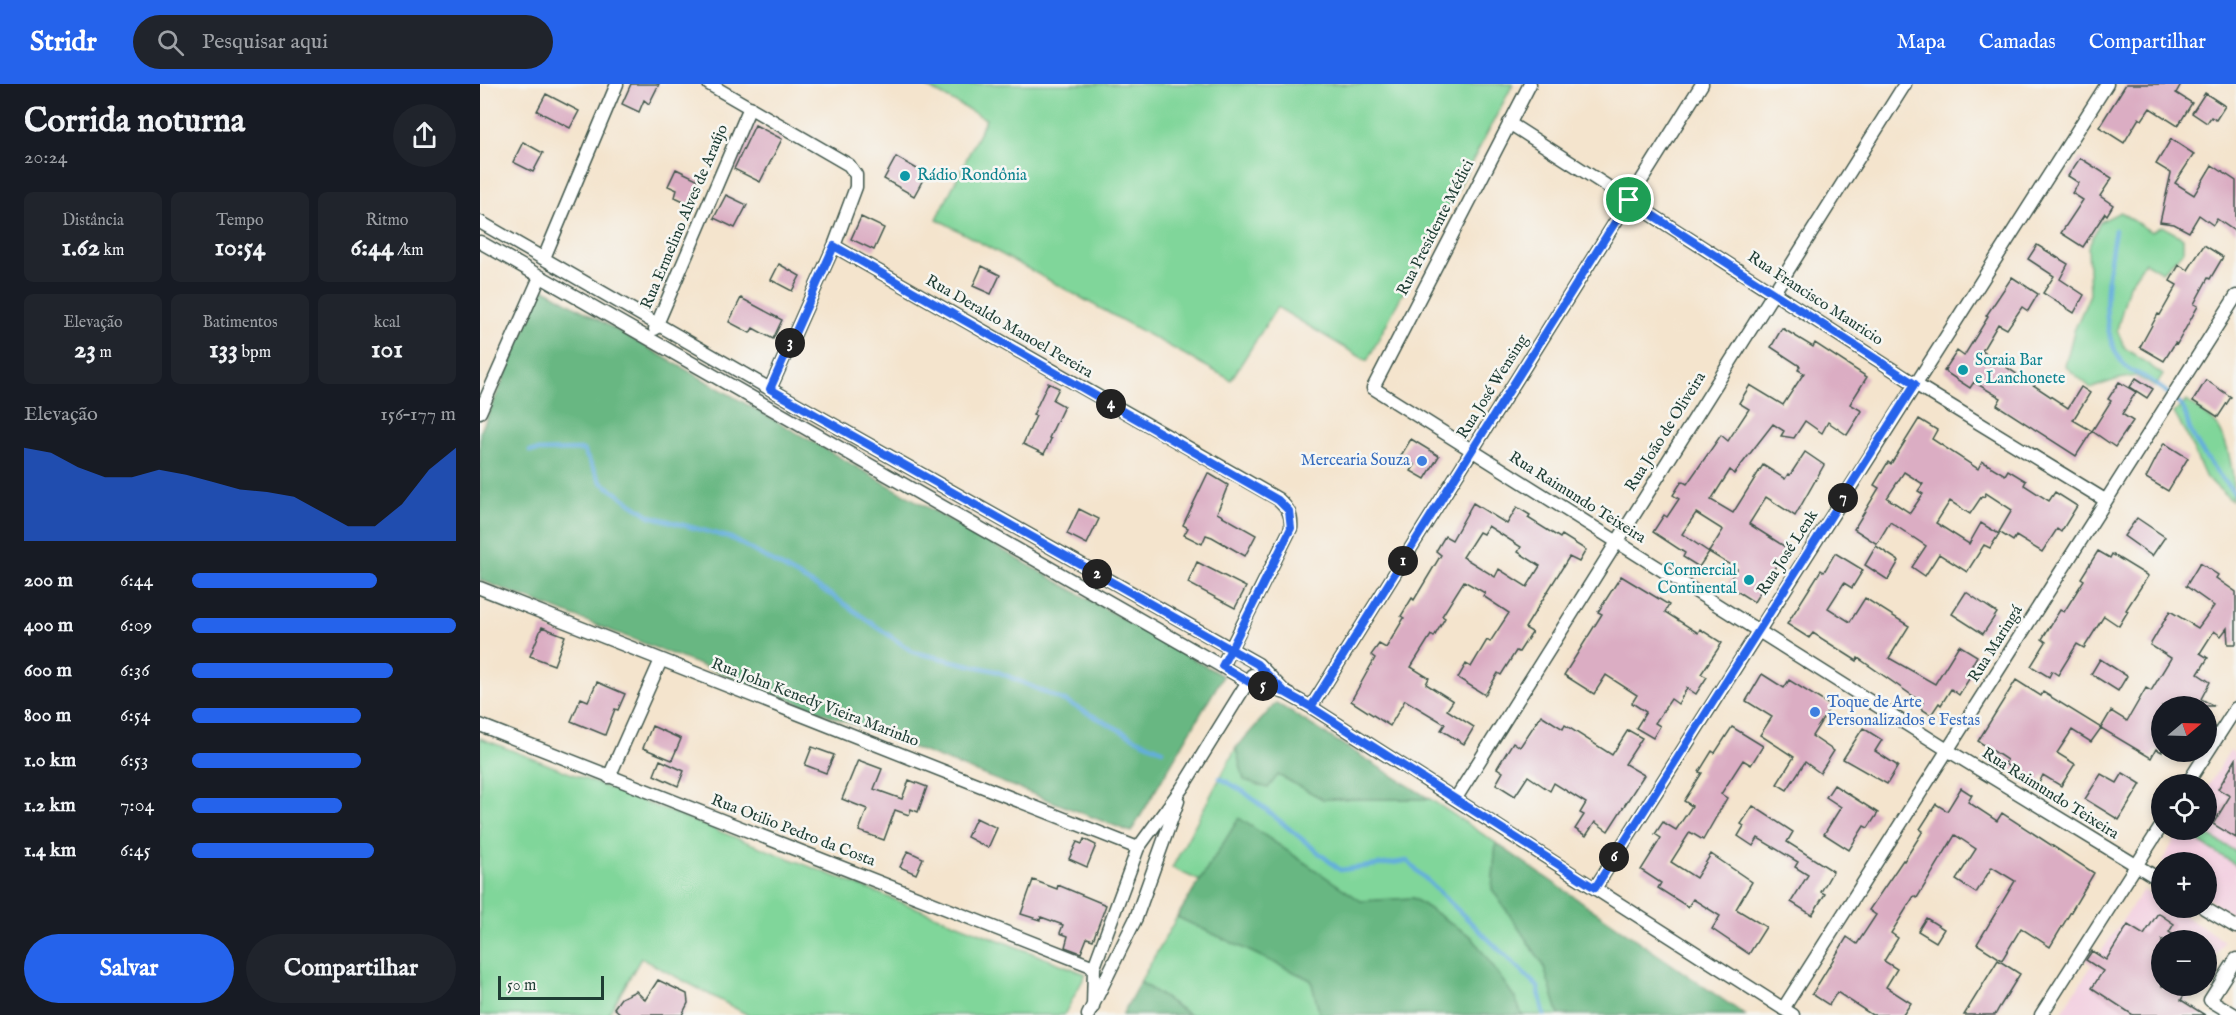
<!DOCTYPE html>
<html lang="pt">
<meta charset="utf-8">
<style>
body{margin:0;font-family:"IM FELL English",serif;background:#20242c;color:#f1f3f6;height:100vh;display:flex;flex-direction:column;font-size:22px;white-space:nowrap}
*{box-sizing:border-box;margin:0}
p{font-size:20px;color:#9ea1a6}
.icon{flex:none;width:33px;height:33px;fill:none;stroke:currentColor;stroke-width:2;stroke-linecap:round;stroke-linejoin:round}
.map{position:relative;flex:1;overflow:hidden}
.panel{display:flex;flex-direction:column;background:#171b24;width:480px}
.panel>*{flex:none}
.needle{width:39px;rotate:71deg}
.tools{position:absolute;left:1671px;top:612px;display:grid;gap:12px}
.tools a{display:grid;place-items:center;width:66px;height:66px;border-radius:50%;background:#171b24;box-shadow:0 3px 9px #0003;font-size:30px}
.scale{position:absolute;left:18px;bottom:15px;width:106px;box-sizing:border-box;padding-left:6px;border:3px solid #1f3d34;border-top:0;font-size:16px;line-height:21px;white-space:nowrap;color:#1f3d34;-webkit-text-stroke:4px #f6f6f2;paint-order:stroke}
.pin{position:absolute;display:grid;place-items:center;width:51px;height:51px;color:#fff;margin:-26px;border:3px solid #fff;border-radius:50%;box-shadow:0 2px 6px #0007}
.km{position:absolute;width:30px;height:30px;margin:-15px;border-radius:50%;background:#222;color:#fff;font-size:16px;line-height:30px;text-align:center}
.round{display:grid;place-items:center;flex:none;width:63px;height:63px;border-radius:32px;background:#20242c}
.summary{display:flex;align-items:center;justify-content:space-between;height:102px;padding:0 24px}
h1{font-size:33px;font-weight:700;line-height:45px}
.metrics{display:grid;grid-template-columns:repeat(3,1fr);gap:9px;height:102px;padding:6px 24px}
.metrics div{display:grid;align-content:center;border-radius:9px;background:#20242c;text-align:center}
.metrics b{font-size:26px;font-weight:700}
.metrics small{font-size:16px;font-weight:400}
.metrics p{font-size:16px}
.chart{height:168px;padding:12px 24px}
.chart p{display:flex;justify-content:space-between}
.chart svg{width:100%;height:108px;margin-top:6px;fill:#2563eb;opacity:.7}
.action{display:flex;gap:12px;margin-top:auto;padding:12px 24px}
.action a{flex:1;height:69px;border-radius:36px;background:#2563eb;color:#fff;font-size:24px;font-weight:700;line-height:69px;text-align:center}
.action a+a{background:#20242c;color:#f1f3f6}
ul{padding:0 24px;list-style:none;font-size:20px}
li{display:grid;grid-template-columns:96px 72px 1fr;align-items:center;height:45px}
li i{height:15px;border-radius:8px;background:#2563eb}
header{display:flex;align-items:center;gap:36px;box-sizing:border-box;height:84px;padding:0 30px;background:#2563eb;color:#fff}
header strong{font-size:28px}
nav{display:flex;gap:33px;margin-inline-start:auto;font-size:21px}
.search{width:420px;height:54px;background:#20242c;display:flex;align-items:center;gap:15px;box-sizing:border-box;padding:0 21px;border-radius:33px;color:#9ea1a6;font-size:22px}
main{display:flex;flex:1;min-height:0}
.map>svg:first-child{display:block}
</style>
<header>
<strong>Stridr</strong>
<div class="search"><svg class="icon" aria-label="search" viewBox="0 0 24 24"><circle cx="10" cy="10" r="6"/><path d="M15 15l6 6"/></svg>Pesquisar aqui</div>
<nav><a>Mapa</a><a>Camadas</a><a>Compartilhar</a></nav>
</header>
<main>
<section class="panel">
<div class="summary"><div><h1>Corrida noturna</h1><p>20:24</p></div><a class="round"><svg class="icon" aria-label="share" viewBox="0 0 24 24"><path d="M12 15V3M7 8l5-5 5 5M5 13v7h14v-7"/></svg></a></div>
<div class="metrics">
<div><p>Distância</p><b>1.62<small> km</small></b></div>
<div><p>Tempo</p><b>10:54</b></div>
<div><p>Ritmo</p><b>6:44<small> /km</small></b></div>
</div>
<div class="metrics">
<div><p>Elevação</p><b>23<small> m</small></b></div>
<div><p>Batimentos</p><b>133<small> bpm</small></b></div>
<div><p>kcal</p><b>101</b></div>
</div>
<div class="chart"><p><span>Elevação</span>156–177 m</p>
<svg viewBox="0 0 160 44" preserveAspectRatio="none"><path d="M0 44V6L10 8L20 14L30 18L40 18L50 15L60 17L70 20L80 23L90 24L100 26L110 32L120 38L130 38L140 29L150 15L160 6V44z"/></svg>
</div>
<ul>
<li><b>200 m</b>6:44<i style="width:70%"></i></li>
<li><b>400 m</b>6:09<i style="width:100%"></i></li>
<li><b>600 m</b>6:36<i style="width:76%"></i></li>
<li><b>800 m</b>6:54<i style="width:64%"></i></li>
<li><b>1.0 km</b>6:53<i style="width:64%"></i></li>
<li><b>1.2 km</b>7:04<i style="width:57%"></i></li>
<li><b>1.4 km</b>6:45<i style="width:69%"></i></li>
</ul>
<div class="action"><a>Salvar</a><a>Compartilhar</a></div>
</section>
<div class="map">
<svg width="1756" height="931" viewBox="0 0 1756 931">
<rect width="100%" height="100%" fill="#f6f6f2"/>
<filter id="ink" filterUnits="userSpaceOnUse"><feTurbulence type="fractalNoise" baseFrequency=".0167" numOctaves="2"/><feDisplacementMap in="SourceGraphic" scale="12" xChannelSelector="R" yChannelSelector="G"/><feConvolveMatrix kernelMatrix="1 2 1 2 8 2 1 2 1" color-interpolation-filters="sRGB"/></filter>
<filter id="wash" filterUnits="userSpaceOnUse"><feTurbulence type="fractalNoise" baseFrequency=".008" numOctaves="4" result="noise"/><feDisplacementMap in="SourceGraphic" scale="24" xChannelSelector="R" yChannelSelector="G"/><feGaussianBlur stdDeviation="1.35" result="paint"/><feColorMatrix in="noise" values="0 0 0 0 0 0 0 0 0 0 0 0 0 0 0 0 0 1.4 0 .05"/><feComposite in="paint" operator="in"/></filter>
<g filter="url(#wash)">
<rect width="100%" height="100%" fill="#f4e4cd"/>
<path fill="#f3cfe0" d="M1750,666L1756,670V833L1727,814L1726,778H1682L1700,746H1726L1727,704Z
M1663,806L1681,817L1682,824H1692L1744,857L1727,887L1726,856H1682V902H1717L1698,931H1580L1612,881L1605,876L1610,866L1619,871Z"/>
<path fill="#80d69a" stroke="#508a67" stroke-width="1.5" d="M441,0H1033L887,277L797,223L751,296L457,135L506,35Z
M1640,128L1671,148L1682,142L1703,154V168L1682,188L1665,178L1649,201L1637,246L1645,264L1683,291L1675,303L1656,292L1639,295L1611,304L1585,282L1594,247L1610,210L1608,163L1620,138Z
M1707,317C1716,324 1730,332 1737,341C1749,359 1756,397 1752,417L1725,392L1707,352L1694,329Z
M0,654L606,890L584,931H268L161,874L128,931H0Z
M756,664L764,696L798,691L843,715H950L1016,759L1012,805L1063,880L1079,931H1042L1035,914L992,853L933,814L881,817L760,735L720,797L692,784Z
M1700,746H1720L1756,768V781Z
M697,833L831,896L840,931H710L660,898Z"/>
<path fill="#68b782" stroke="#447a5b" stroke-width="1.5" d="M63,204L743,592L651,748L0,496V349Z
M796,619L950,715H843L798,691L788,704L764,696L756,664Z
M759,734L881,817L933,814L992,853L1035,914L1042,931H840L831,896L697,833Z
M1016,759L1265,931H1079L1063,880L1012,805Z
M660,898L710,931H642Z"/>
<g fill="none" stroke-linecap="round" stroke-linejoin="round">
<path stroke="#64aedc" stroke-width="4.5" d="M1635,146C1628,185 1614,258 1650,286C1655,289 1661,290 1666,294C1676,300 1695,314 1702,323C1707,329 1707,341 1711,348C1722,371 1739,392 1756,411
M50,367L103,366L121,398L170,432L251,454L353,512L433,568L516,587L587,618L653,653L682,666
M740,694L763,707L860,786L927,777L1058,903L1064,931"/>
</g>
<g id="blocks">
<path fill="#dbadc3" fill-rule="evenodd" d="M151,0H179L169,20L164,16L159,28L142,20Z
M1646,0H1701L1696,9L1712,19L1698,42L1670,24L1662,36L1659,34L1644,59L1619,43Z
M1725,9L1745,22L1736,36L1731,33L1727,39L1712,29Z
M66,10L99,27L90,44L57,27Z
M275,41L302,55L280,98L254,85Z
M1691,55L1714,70L1695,99L1714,111L1732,81L1756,97V148L1737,135L1733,141L1719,131L1709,148L1694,140L1680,138L1691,89L1676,80Z
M43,58L63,69L53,88L33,78Z
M416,73L446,90L434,112L404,95Z
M1600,74L1632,94L1620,112L1633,121L1627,131L1625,129L1603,163L1581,149L1603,116L1592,109L1599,99L1588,92Z
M196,85L221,97L210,120L195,113L197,106L188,102Z
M246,111L267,121L255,144L234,134Z
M381,133L404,144L394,166L371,155Z
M1557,161L1588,180L1580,195L1604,211L1594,229L1563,209L1574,192L1548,175Z
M1724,161L1743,173L1730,195L1728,194L1714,220L1718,222L1697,260L1695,259L1684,277L1660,263L1678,230L1680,231L1697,201L1690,197L1699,181L1708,186Z
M299,180L320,192L312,207L291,196Z
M502,182L520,191L511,210L493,202Z
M1532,193L1558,210L1548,227L1542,223L1527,245L1518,240L1502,267L1588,324L1601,303L1610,309L1593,336L1612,347L1596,372L1517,321L1521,314L1494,298L1490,304L1464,287L1477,267L1484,272L1508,233L1506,232Z
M261,214L302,236L293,255L273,244L270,249L249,238Z
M1302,244L1333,263L1335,259L1387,293L1370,320L1382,327L1367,351L1348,338L1342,349L1325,337L1314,354L1301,352L1304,347L1293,340L1254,390L1250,386L1231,416L1253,429L1283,381L1305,395L1308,390L1310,391L1325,368L1344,381L1315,432L1286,413L1269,440L1307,464L1274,518L1247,501L1257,485L1229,468L1219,483L1203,473L1205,469L1173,448L1184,431L1187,433L1199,415L1193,411L1202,397L1207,400L1241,351L1248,357L1269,325L1259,319L1270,301L1303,321L1324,289L1318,286L1320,282L1291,263ZM1216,429L1243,446L1229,468L1202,450Z
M1656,294L1673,305L1667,314L1650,303Z
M1726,296L1751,313L1738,333L1713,317Z
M1639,298L1656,308L1642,330L1653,337L1635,363L1612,347L1631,317L1628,315Z
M568,299L579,304L573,316L584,322L569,354L571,355L564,370L543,360L556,332L553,331Z
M1439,335L1457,346L1452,355L1498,385L1502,377L1525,391L1528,386L1546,397L1544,401L1569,417L1575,408L1597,422L1581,448L1577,445L1562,468L1536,452L1533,457L1519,448L1532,426L1506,409L1504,413L1502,412L1490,430L1470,417L1456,439L1489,460L1501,439L1519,450L1510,464L1504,461L1487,488L1459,470L1445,492L1432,483L1446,462L1410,438L1397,460L1374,445L1399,404L1394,401L1408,378L1411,380ZM1424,388L1443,400L1438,407L1443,410L1430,429L1407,414Z
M931,355L959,372L945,395L931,387L935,381L920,373Z
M1684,359L1708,374L1688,407L1666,394Z
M728,389L748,401L737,429L776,451L765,472L732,453L726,451L722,460L704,451L708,444L703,441Z
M993,419L1027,440L1037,423L1050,431L1048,434L1080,454L1082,451L1106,466L1099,478L1089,473L1045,544L1052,548L1039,568L1036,567L1021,591L1018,589L1005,611L978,594L986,580L991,583L1007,556L1010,558L1029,529L1003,512L1005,509L984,497L962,532L965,534L954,553L951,551L931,583L949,594L946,600L973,617L967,626L994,643L984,660L961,646L965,640L925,616L910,642L871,617L895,574L891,571L899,560L906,564L924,534L921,532L932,514L934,516L961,471L956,467L965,452L972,456ZM1008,442L1041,463L1038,468L1060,482L1047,503L1019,485L1015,493L983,473L999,448L1003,450Z
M599,425L619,435L607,460L587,450Z
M1657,434L1685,453L1672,472L1644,452Z
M1396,462L1419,477L1408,496L1385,481Z
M1618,467L1630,474L1632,470L1668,492L1646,526L1648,527L1639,542L1624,532L1604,564L1597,560L1578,591L1572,587L1569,593L1551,582L1566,558L1562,555L1580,526L1584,528L1604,496L1601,494Z
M1355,469L1383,486L1372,504L1364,499L1348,524L1370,538L1385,514L1429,542L1409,574L1455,600L1479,561L1497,572L1492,581L1496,584L1479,611L1471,605L1461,621L1459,619L1451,631L1440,624L1443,619L1378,574L1377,577L1333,549L1329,554L1307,540L1341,486L1344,488Z
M717,478L766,503L755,524L708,499Z
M1720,479L1738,491L1736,494L1756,508V560H1748L1747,544L1741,552L1734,547L1720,569L1728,574L1718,590L1730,598L1721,615L1734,622H1682V668L1676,665L1671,674L1621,644L1611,658L1592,646L1577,669L1595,680L1581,702L1563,691L1558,701L1525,680L1527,676L1498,657L1536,596L1561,612L1563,608L1621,644L1631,627L1647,637L1666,604L1671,607L1691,574L1670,561L1690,527L1718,544L1734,522L1706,502Z
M1141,492L1189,521L1185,528L1218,549L1220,545L1242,559L1221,590L1227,593L1216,610L1207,604L1198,620L1191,615L1175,639L1180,642L1173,654L1156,644L1166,628L1152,619L1157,611L1126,591L1114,610L1084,591L1122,530L1118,528Z
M1486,508L1517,529L1503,550L1472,530Z
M62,543L85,552L74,581L50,572Z
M1620,575L1647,592L1638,607L1611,590Z
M1282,590L1304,604L1309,596L1351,622L1332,652L1354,667L1340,689L1325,678L1307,706L1297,700L1314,673L1280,651L1292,633L1266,617Z
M117,598L145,610L138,626L135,625L125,651L91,637L101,614L108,617Z
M1061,631L1083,645L1085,641L1132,671L1148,646L1162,654L1145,680L1164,691L1128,747L1115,738L1106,752L1095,745L1104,731L1100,729L1106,719L1074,699L1070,707L1048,692L1035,712L1016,700L1023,688L1017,684L1033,658L1040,663Z
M172,642L201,655L192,676L163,664Z
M1252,643L1283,662L1271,681L1263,676L1241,710L1247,714L1223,756L1210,748L1191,778L1216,794L1231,770L1272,798L1256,825L1286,843L1269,870L1232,845L1240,832L1213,815L1208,823L1178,804L1181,799L1161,786L1181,754L1175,750L1183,738L1196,746L1212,722L1204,717L1222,689L1219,688L1232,667L1235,669Z
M1383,644L1402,656L1395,667L1418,682L1407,700L1363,675Z
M332,663L354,671L346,689L325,681Z
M1756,675V754L1733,740L1750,712L1738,705Z
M180,676L204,687L198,702L174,691Z
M378,676L402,685L394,705L422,715L429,696L447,703L438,728L431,725L429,731L415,726L404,756L379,747L387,725L362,715Z
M1643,689L1661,700L1639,736L1605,715L1621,690L1637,699Z
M1354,701L1398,729L1388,744L1384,742L1369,766L1344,750L1361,723L1346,713Z
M1481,704L1492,711L1488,718L1517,737L1522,729L1614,789L1570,863L1541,844L1522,876L1497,860L1535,797L1512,783L1496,809L1476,796L1496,765L1475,751L1437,814L1434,812L1411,849L1418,854L1404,877L1417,885L1406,903L1431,919L1423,931H1392L1357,908L1349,921L1332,910L1367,853L1377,860L1396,831L1389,826L1423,776L1424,777L1443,747L1440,745L1456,720L1467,727Z
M1273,722L1313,748L1307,758L1353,787L1341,808L1345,810L1332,831L1311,818L1328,791L1315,783L1318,778L1278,754L1273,762L1258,752L1264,742L1261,740Z
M496,734L517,744L508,764L487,753Z
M604,755L616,761L607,783L589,775L597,758L602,760Z
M428,767L443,774L436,790L420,783Z
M553,796L577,805L578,801L626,821L613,856L607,854L601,869L585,863L588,852L580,849L583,841L561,833L560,836L541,830Z
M1678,829L1694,840L1689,848L1701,856H1682V902H1710L1701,916L1725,931H1653L1612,904L1623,887L1606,876L1612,867L1626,876L1648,841L1664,851Z
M1446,834L1464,845L1456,858L1438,847Z
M1518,876L1540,890L1519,924L1515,931H1484Z
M178,896L207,910L208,919L202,931H142L134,924L141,914L156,907L165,916Z"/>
</g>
</g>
<g filter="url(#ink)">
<use href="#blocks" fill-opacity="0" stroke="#3f564b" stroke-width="1.5"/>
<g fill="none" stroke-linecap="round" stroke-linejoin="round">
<g stroke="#3f564b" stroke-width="15">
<path id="street" d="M229,0L369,81L376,91V103L354,162L290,305
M1050,0L893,304L1469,667L1682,797
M1029,39L1435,300L1625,416
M0,138L290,305L778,580L804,607
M0,158L769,598L806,609L831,623L1313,931
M354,162L798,415C808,424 812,431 811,444L742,582
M64,174L137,0
M175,245L270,23
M0,328L60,193
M0,504L658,764
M831,623L1222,0
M0,641L614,883
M129,693L181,576
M1707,700L1756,624
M976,714L1425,0
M1115,804L1627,0
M1724,824L1756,843
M613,923L614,883L658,764L702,704L772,591
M1303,925L1756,212
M608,931L656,834L698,717
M1561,931L1682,741
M1755,931L1730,916L1756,875"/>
</g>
<use href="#street" stroke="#fff" stroke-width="12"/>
</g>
</g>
<g fill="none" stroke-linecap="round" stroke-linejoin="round" filter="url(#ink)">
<g stroke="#fff" stroke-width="12">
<path id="route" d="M1149,116L831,623L806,609L777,580L290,305L354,162L798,416L809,427L811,444L751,565L742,582L769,598L806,609L831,623L1115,804L1435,300L1149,116"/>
</g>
<use href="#route" stroke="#2563eb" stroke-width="8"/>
</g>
<g fill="#0f9aa8" stroke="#f6f6f2" stroke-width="2">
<circle cx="425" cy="92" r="6"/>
<circle cx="1483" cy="286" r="6"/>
<circle cx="1269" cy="496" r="6"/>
</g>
<g fill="#3f7fe0" stroke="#f6f6f2" stroke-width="2">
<circle cx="942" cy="377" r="6"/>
<circle cx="1335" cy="628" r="6"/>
</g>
<g text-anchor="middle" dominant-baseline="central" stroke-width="5" stroke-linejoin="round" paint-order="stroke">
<g font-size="16" fill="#0d838f" stroke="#f6f6f2" text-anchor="start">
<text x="437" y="92">Rádio Rondônia</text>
<text x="1495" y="277">Soraia Bar<tspan x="1495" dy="18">e Lanchonete</tspan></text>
<text x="1257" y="487" text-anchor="end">Cormercial<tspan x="1257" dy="18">Continental</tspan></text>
</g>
<g font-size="16" fill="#1f3d34" stroke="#f6f6f2">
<text transform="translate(205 133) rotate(-67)">Rua Ermelino Alves de Araújo</text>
<text transform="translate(956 144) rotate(-63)">Rua Presidente Médici</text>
<text transform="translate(1335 215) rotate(33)">Rua Francisco Mauricio</text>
<text transform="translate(529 243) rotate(30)">Rua Deraldo Manoel Pereira</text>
<text transform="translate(1013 303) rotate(-58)">Rua José Wensing</text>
<text transform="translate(1186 348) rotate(-58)">Rua João de Oliveira</text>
<text transform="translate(1097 414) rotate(32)">Rua Raimundo Teixeira</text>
<text transform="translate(1308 469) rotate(-57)">Rua José Lenk</text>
<text transform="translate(1516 560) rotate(-58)">Rua Maringá</text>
<text transform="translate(335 619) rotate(21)">Rua John Kenedy Vieira Marinho</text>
<text transform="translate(1570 710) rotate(32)">Rua Raimundo Teixeira</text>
<text transform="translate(313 747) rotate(21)">Rua Otilio Pedro da Costa</text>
</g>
<g font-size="16" fill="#366cbe" stroke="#f6f6f2" text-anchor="end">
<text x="930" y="377">Mercearia Souza</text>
<text x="1347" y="619" text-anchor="start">Toque de Arte<tspan x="1347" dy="18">Personalizados e Festas</tspan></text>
</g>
</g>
</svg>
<div class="tools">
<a><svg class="needle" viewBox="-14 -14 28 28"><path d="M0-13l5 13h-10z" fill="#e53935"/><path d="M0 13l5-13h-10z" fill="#9ea1a6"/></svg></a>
<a><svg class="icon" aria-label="locate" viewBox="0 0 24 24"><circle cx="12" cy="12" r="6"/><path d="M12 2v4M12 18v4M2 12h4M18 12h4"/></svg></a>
<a>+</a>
<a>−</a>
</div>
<div class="scale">50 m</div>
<div class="pin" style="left:1149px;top:116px;background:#1e9e55"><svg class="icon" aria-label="arrive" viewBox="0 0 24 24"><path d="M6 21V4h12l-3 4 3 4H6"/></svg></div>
<b class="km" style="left:923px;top:477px">1</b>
<b class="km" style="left:617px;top:490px">2</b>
<b class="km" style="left:310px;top:259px">3</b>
<b class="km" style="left:631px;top:320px">4</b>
<b class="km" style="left:783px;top:602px">5</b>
<b class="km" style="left:1134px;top:773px">6</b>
<b class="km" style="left:1363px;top:414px">7</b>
</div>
</main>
